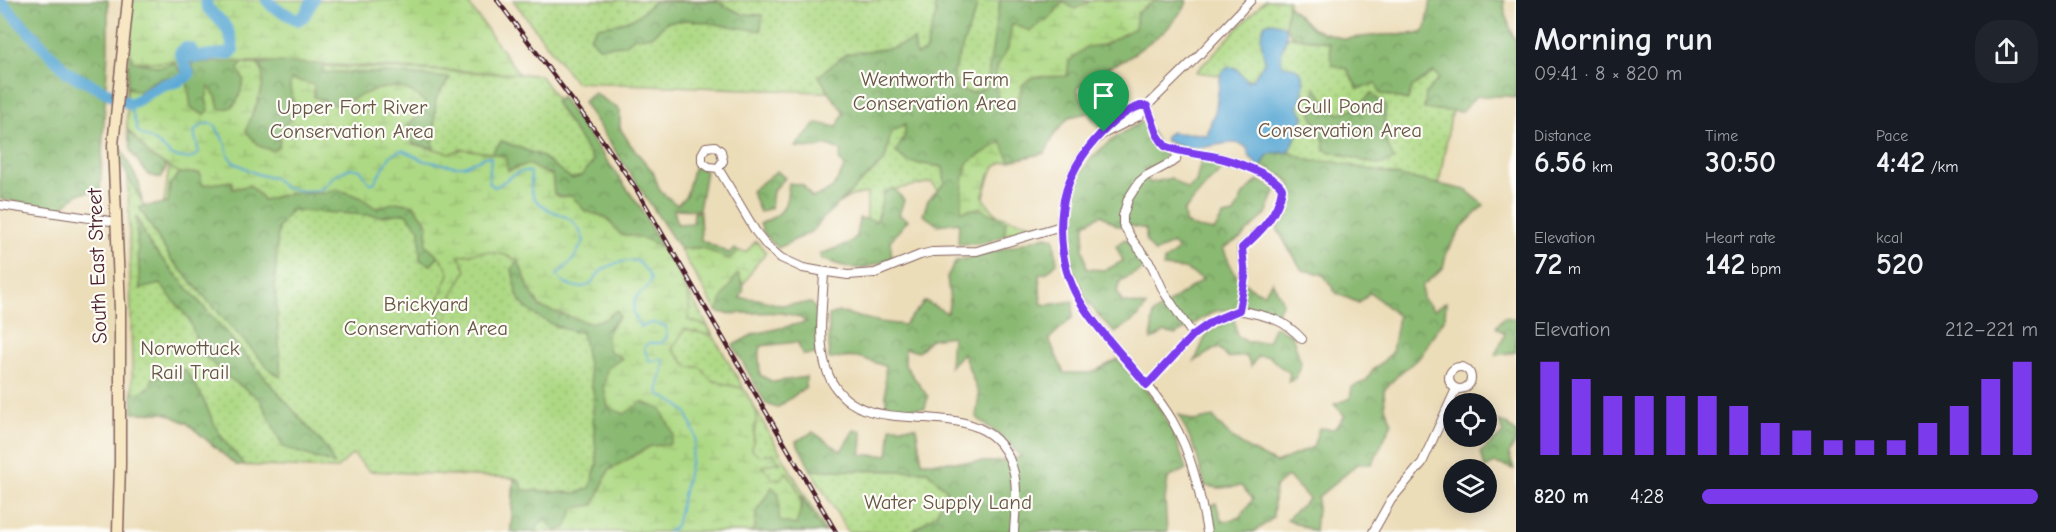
<!DOCTYPE html>
<meta charset="utf-8">
<style>
body{margin:0;font-family:"Comic Neue",sans-serif;background:#20242c;color:#f1f3f6;height:100vh;display:flex;flex-direction:column;font-size:22px;white-space:nowrap}
*{box-sizing:border-box;margin:0}
p{font-size:20px;color:#9ea1a6}
.icon{flex:none;width:33px;height:33px;fill:none;stroke:currentColor;stroke-width:2;stroke-linecap:round;stroke-linejoin:round}
.map{position:relative;flex:1;overflow:hidden}
.sheet{display:flex;flex-direction:column;background:#171b24;width:540px}
.sheet>*{flex:none}
.tools{position:absolute;left:1443px;top:393px;display:grid;gap:12px}
.tools a{display:grid;place-items:center;width:54px;height:54px;border-radius:50%;background:#171b24;box-shadow:0 3px 15px #0003;font-size:30px}
.pin{position:absolute;display:grid;place-items:center;width:51px;height:51px;color:#fff;margin:-62px -26px;border-radius:50% 50% 50% 0;rotate:-45deg;box-shadow:0 0 6px #0007}
.pin .icon{rotate:45deg}
.round{display:grid;place-items:center;flex:none;width:63px;height:63px;border-radius:24px;background:#20242c}
.overview{display:flex;align-items:center;justify-content:space-between;height:102px;padding:0 18px}
h1{font-size:33px;font-weight:600;line-height:45px}
.figures{display:grid;grid-template-columns:repeat(3,1fr);gap:9px;height:102px;padding:6px 18px}
.figures div{display:grid;align-content:center}
.figures b{font-size:30px;font-weight:600}
.figures small{font-size:16px;font-weight:400}
.figures p{font-size:16px}
.chart{height:168px;padding:12px 18px}
.chart p{display:flex;justify-content:space-between}
.chart svg{width:100%;height:108px;margin-top:6px;stroke:#7c3aed;stroke-width:6}
ul{padding:0 18px;list-style:none;font-size:20px}
li{display:grid;grid-template-columns:96px 72px 1fr;align-items:center;height:45px}
li i{height:15px;border-radius:8px;background:#7c3aed}
main{display:flex;flex:1;min-height:0}
.map>svg:first-child{display:block}
</style>
<main>
<div class="map">
<svg width="1516" height="532" viewBox="0 0 1516 532">
<defs>
<pattern id="green-dots" width="8" height="8" patternUnits="userSpaceOnUse" patternTransform="scale(1.5)"><rect width="8" height="8" fill="#aed984"/><path d="M2 2h.1M6 6h.1" fill="none" stroke="#97ba72" stroke-width="1.8" stroke-linecap="round"/></pattern>
<pattern id="forest-crowns" width="20" height="18" patternUnits="userSpaceOnUse" patternTransform="scale(1.5)"><rect width="20" height="18" fill="#8ab972"/><path d="M2 6a3 3 0 1 1 6 0M12 15a3 3 0 1 1 6 0" fill="none" stroke="#73965e"/></pattern>
<pattern id="wetland-marsh" width="20" height="14" patternUnits="userSpaceOnUse" patternTransform="scale(1.5)"><rect width="20" height="14" fill="#aed984"/><path d="M1 5h8M5 5V1M11 12h8M15 12V8" fill="none" stroke="#97ba72"/></pattern>
</defs>
<rect width="100%" height="100%" fill="#fdfcf7"/>
<filter id="ink" filterUnits="userSpaceOnUse"><feTurbulence type="fractalNoise" baseFrequency=".0167" numOctaves="2"/><feDisplacementMap in="SourceGraphic" scale="12" xChannelSelector="R" yChannelSelector="G"/><feConvolveMatrix kernelMatrix="1 2 1 2 8 2 1 2 1" color-interpolation-filters="sRGB"/></filter>
<filter id="wash" filterUnits="userSpaceOnUse"><feTurbulence type="fractalNoise" baseFrequency=".008" numOctaves="4" result="noise"/><feDisplacementMap in="SourceGraphic" scale="24" xChannelSelector="R" yChannelSelector="G"/><feGaussianBlur stdDeviation="1.35" result="paint"/><feColorMatrix in="noise" values="0 0 0 0 0 0 0 0 0 0 0 0 0 0 0 0 0 1.4 0 .05"/><feComposite in="paint" operator="in"/></filter>
<g filter="url(#wash)">
<rect width="100%" height="100%" fill="#ecddb9"/>
<path fill="url(#green-dots)" stroke="#7c7c58" stroke-width="1.5" d="M513,0H1172L1085,64L993,166L982,203C999,219 1020,222 1042,225L973,243L932,182L883,192L880,261L866,265L867,193L851,196L774,241L866,171L842,132L844,93L575,82Z
M1265,0H1289L1284,36L1343,44L1467,25L1437,195L1354,297L1290,252L1277,228L1287,217L1282,213L1294,194C1291,176 1273,171 1258,164L1269,82L1196,72Z
M130,58L540,75L603,164V158L675,269L826,532H511L514,478L369,471L353,454L336,469L236,465L187,423L166,413H133L128,176L150,217L163,209L171,153L126,95Z
M811,470L1006,472L1008,532H848Z"/>
<path fill="url(#forest-crowns)" stroke="#6a6c4e" stroke-width="1.5" d="M0,0H108V50L100,190L78,194L61,209L0,199Z
M934,0H977L976,10L953,72L956,89L972,93L986,88L1000,0H1098L1090,1L1075,10L1063,2L1052,16L1030,31L1012,24L1008,48L995,71L1017,105L1022,85L1033,77L1067,76L1069,61L1086,47L1103,45L1135,28L1137,13L1156,0H1187L1185,7L1166,30L1125,60L1095,73L1077,89L1085,106L1116,97L1127,106L1100,129L1088,113L1069,117L1054,135L1045,153L1010,161L1001,143L962,211L979,208L1006,221L1004,236L981,244H958L959,222L938,225L923,215L928,200L945,183L943,167L908,162L896,152L905,135V124L891,132L885,160L824,217L813,231L778,248L766,236L760,224C785,212 785,211 789,183L803,185L812,198L832,189L845,167L839,159L842,151L828,145L815,148L795,147L817,123L837,127L844,112L831,96L819,76L846,54L892,48L914,40L916,55L925,52L936,14Z
M1431,0H1504L1505,14L1514,38L1516,39V98L1510,96H1476L1462,112L1424,109L1426,94L1439,78L1434,72L1412,87L1408,100L1381,94L1376,83L1358,89L1347,69L1332,65L1329,42L1293,37L1285,26L1288,5L1313,29L1344,39L1380,35L1420,34L1426,28Z
M716,1L742,14L762,15L761,31L689,20L667,22L652,36L635,37L625,45L599,47L590,37L597,27L617,24L636,17L654,2Z
M322,41L323,72L386,73L450,78L436,98L433,148L413,144L406,125L424,113L371,91L337,106L314,97L292,79L290,87L297,113L281,129L279,146L273,151L259,146L246,132L250,116L257,103L262,69L258,64L287,61Z
M135,44V62L160,67L175,63L183,75C175,78 169,77 162,78C153,80 145,87 139,92L127,87L129,50Z
M235,60L243,63L238,69L244,80C238,97 240,109 219,110L216,97L206,99L209,111L204,115L191,108L187,81L195,73L191,63Z
M1315,88L1338,114L1358,108L1371,93L1386,106L1383,134L1394,160L1379,165L1324,150V141L1312,116Z
M594,93L620,110V128L630,144L653,172L660,191L677,205L686,196L694,166L706,171L699,210L674,209L677,224L693,223L694,212H700L701,240L729,253L734,249L739,251L729,260L702,248L680,249L583,102Z
M561,96L640,207L662,248C649,242 636,234 621,235L605,217L585,212L572,196L559,197L554,194L552,174L540,171L528,164L507,171L505,157L491,153L502,141L541,156L572,179L581,176L594,161L555,102Z
M1145,120L1168,160L1146,170L1149,183L1171,178L1187,189L1196,182L1201,160L1225,167L1208,183L1184,211L1185,223L1197,228L1214,231L1223,216L1234,214L1243,195L1258,180L1276,189L1266,214L1241,238L1223,248C1235,276 1235,281 1264,294L1272,281L1283,302L1277,313L1248,307L1215,311L1175,335L1165,332L1151,340L1153,314L1203,279L1185,269L1163,267L1164,261L1178,250L1172,243L1155,253L1146,241V229L1131,226H1118L1101,215L1085,224L1083,249L1087,269L1106,270L1123,261L1116,246L1125,239L1144,258L1147,267L1120,281L1117,292L1122,302L1146,306L1138,317L1115,333C1099,316 1080,297 1072,274C1066,260 1065,240 1067,224C1071,167 1098,146 1145,120Z
M127,129L152,157L167,165L161,178L148,175L131,152Z
M120,147L139,183L142,201L117,157Z
M1270,152H1288L1311,161L1334,162L1466,190L1484,205L1462,227L1447,251L1443,268L1422,286L1423,299L1434,310L1446,302L1445,317L1419,358L1400,373L1384,390L1385,407L1392,423L1372,464H1358L1318,497L1315,532L1287,519L1309,499L1288,476L1275,487L1273,518L1254,532H1212L1209,519V506L1216,503L1222,522L1240,517L1253,499L1241,486L1219,488L1205,486L1196,452L1179,415L1193,421L1213,417C1232,442 1248,449 1276,463L1313,447L1319,428L1334,429L1345,416L1334,404L1350,399L1352,387L1366,381L1371,372L1392,353L1398,316L1370,292L1359,303L1336,293L1323,274L1302,270L1277,228L1287,217L1282,213C1304,184 1289,178 1262,166L1267,154Z
M777,171L785,178L773,191L771,208L760,212L751,191Z
M180,173H200L202,185L231,181L233,189L250,185L264,200L290,193H325L337,189L360,197L376,208L396,202L414,205L428,224L426,245L439,255L431,265L420,260V229L405,213L382,216L291,210L278,228L275,285L281,377L271,371L171,259L139,207L168,203L170,184Z
M893,188L904,200L899,215L908,220L890,241L892,257C858,273 856,270 821,259L820,254L848,244L857,236L859,218L877,221L884,193Z
M136,216L150,245L327,449L334,464L283,447L260,399L229,378L201,353L189,319L160,284L140,289Z
M1046,236L1054,238L1057,263L1046,273L1039,274L1041,303L1046,305L1073,301V317L1049,339L1064,373H1091L1118,359L1154,400L1173,431L1186,469L1168,478L1165,500L1167,532H1015L1009,529L1008,532H911L936,514L947,490L927,471L811,470L796,441L813,432L841,451L854,430L862,431L861,455H888L891,427H916L922,462H996L1021,457L1008,442L976,417L979,395L963,353L950,367L952,336L931,339L918,352L905,348V365L928,397L925,408H886L885,366L858,357L829,359V315L839,312L880,322L904,325L925,301L947,313L950,302L947,277L956,261L994,252Z
M518,260L530,290L540,307L589,323L616,310L620,316L608,328L642,402L661,409L674,435L669,445L651,446L609,470L594,505L566,528L556,532L538,526L537,532H511L514,478L519,480L523,490L577,493L590,488L597,464L593,415L594,396L582,332C564,332 526,315 518,297C515,289 514,278 512,269Z
M738,272L744,289L740,298L758,299L780,305L811,303L818,313L816,354L803,355L797,342L761,346L759,357L760,375L773,382L806,377V387L777,408L766,404L733,345L754,334L807,322C782,304 745,318 717,312L723,296Z
M1504,317L1516,319V352L1495,355L1505,334L1496,327Z
M1234,318L1237,336L1247,342H1268L1275,326L1292,335L1301,363L1296,378L1288,382L1290,373L1278,365L1269,356H1258L1251,366L1246,356L1228,358L1218,347L1195,361L1207,333Z
M184,369C198,385 205,404 214,423C222,440 233,452 245,465H236L187,423L166,413H133L132,391L138,393L149,388L153,378L169,375L175,378Z
M1499,421L1508,425L1516,433V441L1509,454L1514,469L1495,463L1485,468L1481,452L1503,433Z
M772,487L801,509L802,496L823,532H750L755,527L756,512Z"/>
<path fill="url(#wetland-marsh)" stroke="#7c7c58" stroke-width="1.5" d="M132,0H466L519,74L275,62H135L129,50Z
M1098,0H1156L1137,13L1135,28L1103,45L1086,47L1069,61L1067,76L1033,77L1022,85L1017,105L1009,111L997,95L995,71L1008,48L1012,24L1030,31L1052,16L1063,2L1075,9L1090,1Z
M243,63L258,64C272,84 251,111 246,131L259,146L273,151L279,146L281,129L296,113L290,87L291,79L314,85V97L337,106C358,97 386,80 410,91C415,93 421,99 425,103L424,113L406,125L413,144L450,153L463,149L491,153L505,157L508,171L528,164L540,171L552,175L554,194L560,197L572,196L585,211L605,217L621,235C634,234 651,240 661,248C670,256 688,289 689,301C690,307 689,314 688,320L707,326L713,336L685,329L672,349L688,367H700L711,380L744,389L757,413L752,450L761,456L773,453L781,464L777,462L762,466L773,479H780L787,472C801,495 805,497 796,525L779,521V493L772,487L756,512L755,528L750,532H537L538,526L545,519L556,531L566,528L574,508L594,505L609,470L651,446L669,445L674,435L661,409L642,402L624,414L608,407L604,386L607,369L622,358L609,351C603,333 609,329 620,316L616,310L605,319L589,323L540,307L530,290L518,260C495,250 483,250 459,256L466,270L447,305L448,317L443,321L435,308L449,274C445,260 436,253 426,245L428,224L414,205L396,202L376,208L360,197L337,189L325,193H290L264,200L250,185L233,189L231,181L202,185L200,173H180L152,157L127,129V87L139,92C156,79 164,76 187,81L191,108L204,115L209,111L206,99L209,87L216,97L219,109C240,110 238,97 244,80L238,69Z
M1001,142L1010,161C990,162 987,180 983,196C986,204 993,208 997,217L979,208L961,211L963,183L967,163Z
M756,241L766,252C764,259 760,259 756,265C751,271 749,278 743,284L738,273L723,296L717,312L680,249L702,248L729,259L739,251L746,252Z"/>
<path fill="#5ca9d5" stroke="#536480" stroke-width="1.5" d="M1272,22C1296,25 1283,43 1281,55C1281,58 1282,62 1282,65C1286,66 1293,67 1297,69C1309,77 1302,97 1298,107L1304,115L1294,142L1288,152C1271,155 1270,147 1262,166L1259,167L1249,156L1247,148C1235,136 1210,149 1194,148C1184,148 1175,145 1166,141L1165,136L1172,132C1186,136 1192,130 1207,136L1212,118L1215,113L1221,73L1229,67L1236,68L1247,81L1253,79L1265,61C1262,47 1258,36 1265,24Z"/>
<g fill="none" stroke-linecap="round" stroke-linejoin="round">
<path stroke="#5ca9d5" stroke-width="2" d="M130,104L138,132L159,144L172,156L190,159L199,153L194,132C200,125 205,122 215,125L226,145L228,155L233,162L257,174L274,178L285,188L303,191L319,190L325,187L334,176L350,168L361,170L369,183H374L391,155L402,150L425,161L455,166H464L485,157H491L489,182L494,187C507,183 515,168 530,172C533,180 528,191 535,199C554,220 574,208 584,241L572,261L557,275C563,285 581,292 591,283C596,279 598,272 604,269C614,263 626,260 637,261C658,280 653,283 635,298L633,313L640,327L652,323L666,326L667,336L662,343H648L644,348L650,362L660,359L663,360C666,372 656,381 659,394L678,405L687,413L696,438L676,526L668,532"/>
<path stroke="#5ca9d5" stroke-width="12" d="M267,0L273,7L298,20L304,16L313,0
M0,1L68,73L130,104C142,99 151,89 163,85C177,80 175,86 189,74L180,53L185,48L191,49L195,57L231,53L233,50C232,42 230,33 225,26C219,16 206,13 206,0"/>
</g>
</g>
<g filter="url(#ink)">
<g fill="none" stroke-linecap="round" stroke-linejoin="round">
<g stroke="#83625d" stroke-width="10">
<path id="street" d="M1147,106C1123,107 1112,126 1096,140C1075,160 1065,185 1062,213C1053,309 1128,347 1172,420C1192,454 1200,493 1207,532
M1103,134L1139,116L1147,106L1198,56L1251,0
M1177,150L1176,160L1146,176L1139,182L1128,199L1123,216V224L1133,241L1152,266L1164,292L1193,335
M718,168L723,161L721,151L715,146L706,147L702,154V162L709,167L718,168L756,232L767,246L781,258L803,268L820,271L848,275L875,273L920,255L932,252L977,251L1061,226
M0,205L117,222
M824,272C823,303 817,338 826,368C855,460 990,374 1014,473C1018,492 1015,513 1014,532
M1239,310C1266,316 1283,318 1302,339
M1449 378a11 11 0 1 1 22 0a11 11 0 1 1-22 0Z
M1147,385L1193,335L1213,321L1239,310L1245,277L1241,248C1260,232 1279,214 1282,189C1278,176 1230,160 1216,157C1199,153 1181,153 1165,146L1157,134L1147,106
M1373,532L1391,500L1422,463L1456,389"/>
</g>
<g stroke="#83625d" stroke-width="13">
<path id="secondary" d="M118,532L120,464V308L113,145L128,0"/>
</g>
<use href="#street" stroke="#fff" stroke-width="8"/>
<use href="#secondary" stroke="#f7e8c3" stroke-width="10"/>
<g stroke="#4a1f2b" stroke-width="4.5">
<path id="rail" d="M497,0L603,141L635,187L836,532"/>
</g>
<use href="#rail" stroke="#fdfcf7" stroke-width="2" stroke-dasharray="7" stroke-linecap="butt"/>
</g>
</g>
<g fill="none" stroke-linecap="round" stroke-linejoin="round" filter="url(#ink)">
<g stroke="#fff" stroke-width="12">
<path id="route" d="M1140,106H1147L1157,134L1165,146C1181,153 1199,153 1216,157C1230,160 1278,176 1282,189C1278,215 1260,232 1242,248L1245,277L1239,310L1213,321L1193,335L1147,385C1126,359 1101,334 1083,306C1055,263 1053,200 1082,157C1094,139 1118,113 1140,106Z"/>
</g>
<use href="#route" stroke="#7c3aed" stroke-width="8"/>
</g>
<g text-anchor="middle" dominant-baseline="central" stroke-width="4.5" stroke-linejoin="round" paint-order="stroke">
<g font-size="21" fill="#685746" stroke="#fdfcf7">
<text x="935" y="79">Wentworth Farm<tspan x="935" dy="24">Conservation Area</tspan></text>
<text x="1340" y="106">Gull Pond<tspan x="1340" dy="24">Conservation Area</tspan></text>
<text x="352" y="107">Upper Fort River<tspan x="352" dy="24">Conservation Area</tspan></text>
<text x="426" y="304">Brickyard<tspan x="426" dy="24">Conservation Area</tspan></text>
<text x="190" y="348">Norwottuck<tspan x="190" dy="24">Rail Trail</tspan></text>
<text x="948" y="502">Water Supply Land</text>
</g>
<g font-size="21" fill="#4a1f2b" stroke="#fdfcf7">
<text transform="translate(97 266) rotate(-92)">South East Street</text>
</g>
</g>
</svg>
<div class="tools">
<a><svg class="icon" aria-label="locate" viewBox="0 0 24 24"><circle cx="12" cy="12" r="6"/><path d="M12 2v4M12 18v4M2 12h4M18 12h4"/></svg></a>
<a><svg class="icon" aria-label="layers" viewBox="0 0 24 24"><path d="M12 4l9 5-9 5-9-5zM3 14l9 5 9-5"/></svg></a>
</div>
<div class="pin" style="left:1104px;top:132px;background:#1e9e55"><svg class="icon" aria-label="arrive" viewBox="0 0 24 24"><path d="M6 21V4h12l-3 4 3 4H6"/></svg></div>
</div>
<section class="sheet">
<div class="overview"><div><h1>Morning run</h1><p>09:41 · 8 × 820 m</p></div><a class="round"><svg class="icon" aria-label="share" viewBox="0 0 24 24"><path d="M12 15V3M7 8l5-5 5 5M5 13v7h14v-7"/></svg></a></div>
<div class="figures">
<div><p>Distance</p><b>6.56<small> km</small></b></div>
<div><p>Time</p><b>30:50</b></div>
<div><p>Pace</p><b>4:42<small> /km</small></b></div>
</div>
<div class="figures">
<div><p>Elevation</p><b>72<small> m</small></b></div>
<div><p>Heart rate</p><b>142<small> bpm</small></b></div>
<div><p>kcal</p><b>520</b></div>
</div>
<div class="chart"><p><span>Elevation</span>212–221 m</p>
<svg viewBox="0 0 160 44" preserveAspectRatio="none"><path d="M5 44V6M15 44V13M25 44V20M35 44V20M45 44V20M55 44V20M65 44V24M75 44V31M85 44V34M95 44V38M105 44V38M115 44V38M125 44V31M135 44V24M145 44V13M155 44V6"/></svg>
</div>
<ul>
<li><b>820 m</b>4:28<i style="width:100%"></i></li>
</ul>
</section>
</main>
